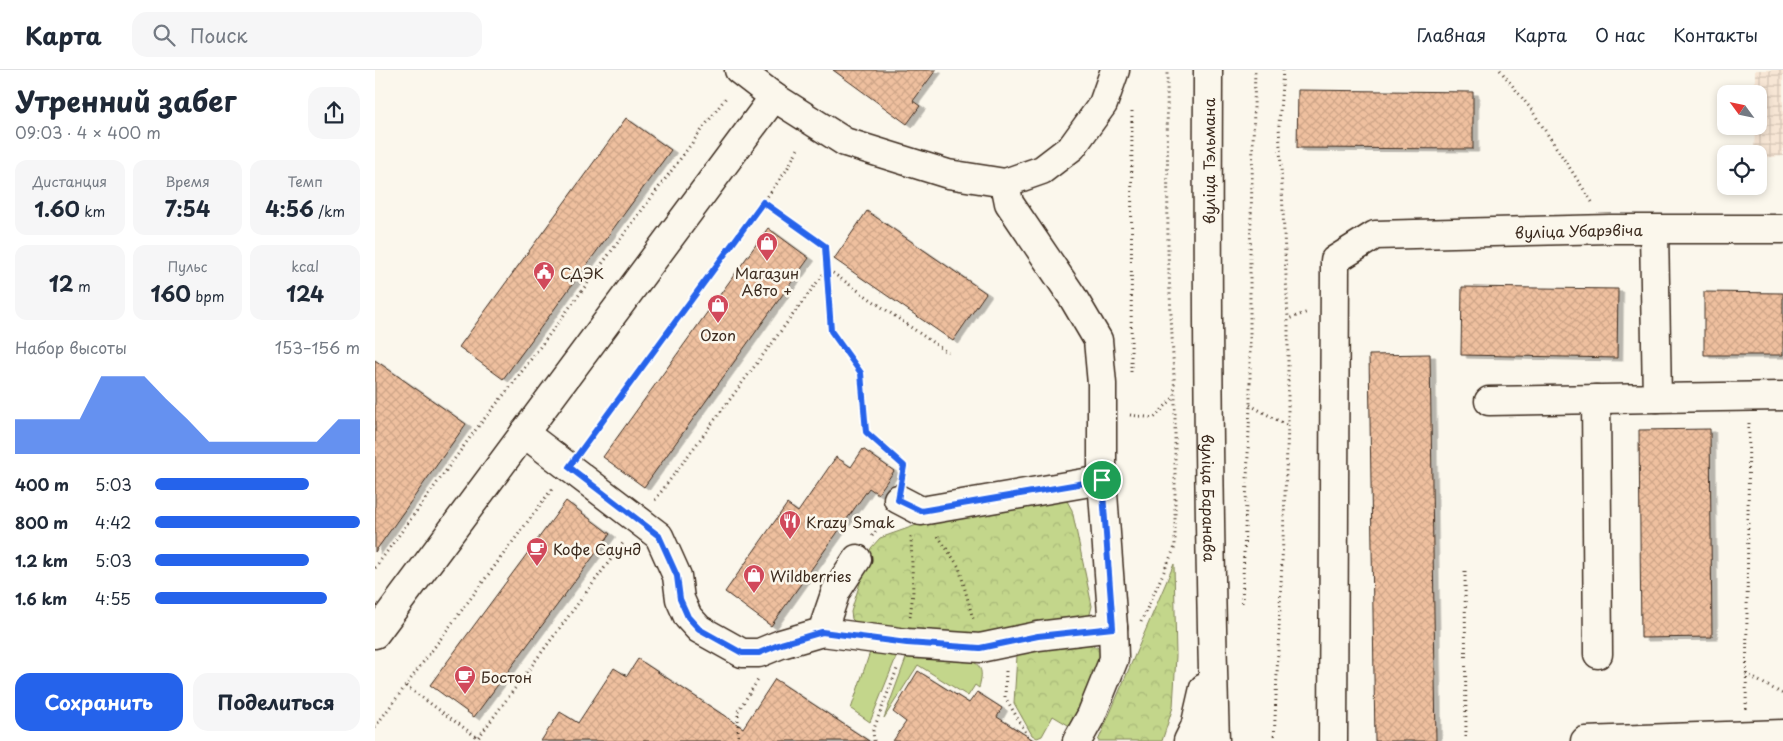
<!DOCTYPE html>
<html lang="ru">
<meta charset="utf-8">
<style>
body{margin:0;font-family:"Playpen Sans",sans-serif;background:#f6f6f7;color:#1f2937;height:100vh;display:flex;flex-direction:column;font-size:19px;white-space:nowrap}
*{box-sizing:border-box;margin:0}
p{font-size:16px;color:#747a83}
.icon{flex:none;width:28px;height:28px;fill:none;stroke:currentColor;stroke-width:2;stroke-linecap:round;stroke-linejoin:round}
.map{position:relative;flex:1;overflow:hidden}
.side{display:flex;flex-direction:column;background:#fff;width:375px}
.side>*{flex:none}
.needle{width:32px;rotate:303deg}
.fabs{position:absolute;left:1342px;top:15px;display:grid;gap:10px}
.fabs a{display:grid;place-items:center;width:50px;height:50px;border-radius:10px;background:#fff;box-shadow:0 2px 8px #0003;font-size:25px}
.pin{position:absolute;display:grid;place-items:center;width:42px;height:42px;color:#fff;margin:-21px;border:2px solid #fff;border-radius:50%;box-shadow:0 1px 5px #0007}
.round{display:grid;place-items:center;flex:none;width:52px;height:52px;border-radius:15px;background:#f6f6f7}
.summary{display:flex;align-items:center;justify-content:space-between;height:85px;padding:0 15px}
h1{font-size:28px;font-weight:700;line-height:38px}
.metrics{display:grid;grid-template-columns:repeat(3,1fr);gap:8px;height:85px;padding:5px 15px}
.metrics div{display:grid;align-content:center;border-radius:12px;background:#f6f6f7;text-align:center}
.metrics b{font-size:21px;font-weight:700}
.metrics small{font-size:14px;font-weight:400}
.metrics p{font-size:14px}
.chart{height:140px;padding:10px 15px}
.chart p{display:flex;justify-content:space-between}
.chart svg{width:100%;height:90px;margin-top:5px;fill:#2563eb;opacity:.7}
.cta{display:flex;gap:10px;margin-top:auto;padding:10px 15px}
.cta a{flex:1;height:58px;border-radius:15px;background:#2563eb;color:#fff;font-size:20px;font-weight:700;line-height:58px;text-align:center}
.cta a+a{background:#f6f6f7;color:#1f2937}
ul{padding:0 15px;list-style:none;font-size:16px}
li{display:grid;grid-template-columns:80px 60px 1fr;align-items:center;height:38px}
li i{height:12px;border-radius:6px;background:#2563eb}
header{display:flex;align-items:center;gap:30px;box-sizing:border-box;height:70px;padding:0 25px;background:#fff;border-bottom:1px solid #e0e1e3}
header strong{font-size:24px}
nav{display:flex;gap:28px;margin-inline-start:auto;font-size:18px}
.search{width:350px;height:45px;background:#f6f6f7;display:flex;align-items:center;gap:12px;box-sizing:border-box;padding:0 18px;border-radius:15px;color:#747a83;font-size:19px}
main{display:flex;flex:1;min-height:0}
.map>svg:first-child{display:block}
</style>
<header>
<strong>Карта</strong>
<div class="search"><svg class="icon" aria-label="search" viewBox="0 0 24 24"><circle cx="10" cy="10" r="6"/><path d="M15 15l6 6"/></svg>Поиск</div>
<nav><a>Главная</a><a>Карта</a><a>О нас</a><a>Контакты</a></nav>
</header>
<main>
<section class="side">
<div class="summary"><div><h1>Утренний забег</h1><p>09:03 · 4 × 400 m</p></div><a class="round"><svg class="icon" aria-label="share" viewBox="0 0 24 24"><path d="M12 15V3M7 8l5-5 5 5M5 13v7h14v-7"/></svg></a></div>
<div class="metrics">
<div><p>Дистанция</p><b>1.60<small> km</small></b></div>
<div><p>Время</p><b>7:54</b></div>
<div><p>Темп</p><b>4:56<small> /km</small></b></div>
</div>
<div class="metrics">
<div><b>12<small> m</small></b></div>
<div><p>Пульс</p><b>160<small> bpm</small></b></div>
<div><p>kcal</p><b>124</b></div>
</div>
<div class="chart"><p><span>Набор высоты</span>153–156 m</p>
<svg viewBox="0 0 160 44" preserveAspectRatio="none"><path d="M0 44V27L10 27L20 27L30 27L40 6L50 6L60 6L70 17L80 27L90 38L100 38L110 38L120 38L130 38L140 38L150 27L160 27V44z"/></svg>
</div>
<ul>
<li><b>400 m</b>5:03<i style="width:75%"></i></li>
<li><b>800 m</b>4:42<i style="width:100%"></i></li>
<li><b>1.2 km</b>5:03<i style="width:75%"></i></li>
<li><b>1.6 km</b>4:55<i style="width:84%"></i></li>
</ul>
<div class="cta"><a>Сохранить</a><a>Поделиться</a></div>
</section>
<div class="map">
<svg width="1408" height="671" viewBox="0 0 1408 671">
<defs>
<pattern id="industrial-grid" width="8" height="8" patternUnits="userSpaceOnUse" patternTransform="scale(1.25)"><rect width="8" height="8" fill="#f7e6d5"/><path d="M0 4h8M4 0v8" fill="none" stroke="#d5c5b6"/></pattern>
<pattern id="forest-crowns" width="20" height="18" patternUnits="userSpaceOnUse" patternTransform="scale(1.25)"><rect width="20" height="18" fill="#c3d68b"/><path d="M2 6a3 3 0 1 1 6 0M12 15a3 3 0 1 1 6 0" fill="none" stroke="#a8b878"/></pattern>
<pattern id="building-cross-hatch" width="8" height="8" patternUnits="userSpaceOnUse" patternTransform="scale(1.25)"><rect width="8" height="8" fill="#efc09f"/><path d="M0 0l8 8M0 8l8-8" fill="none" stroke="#cea588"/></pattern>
<filter id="shadow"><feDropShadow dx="5.5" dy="3" stdDeviation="0" flood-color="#0004"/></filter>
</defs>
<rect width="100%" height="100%" fill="#fbf7ec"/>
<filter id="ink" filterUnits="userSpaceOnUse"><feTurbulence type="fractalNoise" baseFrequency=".02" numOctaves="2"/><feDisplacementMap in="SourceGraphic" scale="10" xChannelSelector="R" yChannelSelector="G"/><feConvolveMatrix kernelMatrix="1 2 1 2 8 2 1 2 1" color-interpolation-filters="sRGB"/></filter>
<g filter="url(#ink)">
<path fill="url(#industrial-grid)" d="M1380,0H1408V86L1384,88V84H1379L1380,56H1384V24H1380Z"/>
<path fill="#c3d68b" stroke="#7f8054" d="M495,582L522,585L495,652L476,639Z
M533,583L597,590C609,599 607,604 604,618L600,615L593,626L543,595L509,648Z"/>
<path fill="url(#forest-crowns)" stroke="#7f8054" d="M684,428L692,431L697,440L717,536L715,544L709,551L613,566L566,567L483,555L477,549L476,542L479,532L496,478L505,468L556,450Z
M799,494L801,586L798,637L787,671H723Z
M711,574C720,575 725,578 730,586L703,654L693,655L678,646L667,666L662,668L657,665L639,633L642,586L646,580Z"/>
<path fill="url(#building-cross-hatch)" stroke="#3b2a1e" filter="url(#shadow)" d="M458,0H561L538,31L545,36L532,54Z
M923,20L1098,22V79L922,78Z
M251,48L296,80L128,309L84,277Z
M492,141L611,223L578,271L459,189Z
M393,158L434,188L269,417L228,387Z
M1087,217L1243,219L1242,288L1086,285Z
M1329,222L1408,223V285H1329Z
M1055,284L1061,671H1000L994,285Z
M0,290L91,354L0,482Z
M1335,359L1337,567L1266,568L1264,360Z
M488,379L519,401L503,424L494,418L396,556L350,522L412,434L423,442L461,387L476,397Z
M191,431L235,464L99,647L55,615Z
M263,589L368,658L400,609L494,671H166L185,642L203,653L239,598L252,606Z
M543,601L594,633L602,622L627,638L622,647L660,671H518L531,652L518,642Z"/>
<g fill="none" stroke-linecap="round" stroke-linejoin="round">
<g stroke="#3b2a1e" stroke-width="31">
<g id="minor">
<path d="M364,0L399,27"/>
<path d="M1282,328L1408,326"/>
<path d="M1221,329L1223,584"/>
<path d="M1114,331L1282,328L1279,160"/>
<path d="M149,363L284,466L302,506L305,529L313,547L324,559L367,583H384L406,574L447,562L461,521L482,489"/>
<path d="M523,429L546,441L727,410"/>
<path d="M447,562L532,573L605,578L663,566L738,557L727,410V314L723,270L697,226L634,133L630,113"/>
<path d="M0,564L399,27L470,72L573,104L630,113L667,100L697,77L728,34L740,0"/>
<path d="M702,671L716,646L739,589L738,557"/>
<path id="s1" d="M958,671L960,190L1000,165L1235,159H1408"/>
<path d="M1210,671L1408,664"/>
</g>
</g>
<g stroke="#3b2a1e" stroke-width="31">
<g id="major">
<path id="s2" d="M833,0C832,224 833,447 840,671"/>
<path d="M813,671L820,657L829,618"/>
</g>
</g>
<path stroke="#3b2a1e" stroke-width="3" stroke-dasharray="1 4" stroke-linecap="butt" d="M908,0L904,55L913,249
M1125,0L1156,39L1217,132
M388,132L450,176L456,261L486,303L491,362L529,396L528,402
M756,302L757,39
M875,335L913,356
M755,345L779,348L799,327
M209,376L411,101L424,77
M280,430L452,199L573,283
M497,466L508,451
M563,466L584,497L598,549
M0,498L102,358L136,316L352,26
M1090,501L1091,671
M867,533L875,335V184L880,0
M535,547L538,523L536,466
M766,552L800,477V329L793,182L792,0
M631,601L630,627L656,671
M1371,604L1408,624
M31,616L103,668L248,473
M1371,639L1374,353
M0,657L177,419
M363,671V641L383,610
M499,671L498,661L522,599
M899,671L913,357V249L933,242"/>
<use href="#minor" stroke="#fbf7ec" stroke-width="28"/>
<use href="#major" stroke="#fbf7ec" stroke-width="28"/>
</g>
</g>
<g fill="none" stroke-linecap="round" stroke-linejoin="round" filter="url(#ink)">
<g stroke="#fff" stroke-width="10">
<path id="route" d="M388,132L450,176L456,261L486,303L491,362L529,396L523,430L546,441L727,410L738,558L663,566L605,578L532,573L447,562L406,574L384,583H367L324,559L313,547L305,529L302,506L284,466L194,397Z"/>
</g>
<use href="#route" stroke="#2563eb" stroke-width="6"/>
</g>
<defs>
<g id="shop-pin" transform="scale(1.125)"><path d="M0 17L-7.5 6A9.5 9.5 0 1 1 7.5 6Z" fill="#d1495b" stroke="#fbf7ec"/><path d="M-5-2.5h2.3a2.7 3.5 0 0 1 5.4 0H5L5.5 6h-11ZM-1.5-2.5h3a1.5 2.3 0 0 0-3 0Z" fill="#fff"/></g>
<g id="civic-pin" transform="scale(1.125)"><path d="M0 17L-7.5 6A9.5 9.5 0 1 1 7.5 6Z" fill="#d1495b" stroke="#fbf7ec"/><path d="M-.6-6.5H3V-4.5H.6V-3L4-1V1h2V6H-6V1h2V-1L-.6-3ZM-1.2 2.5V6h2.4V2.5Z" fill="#fff"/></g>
<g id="restaurant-pin" transform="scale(1.125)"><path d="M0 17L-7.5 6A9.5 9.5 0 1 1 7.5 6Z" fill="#d1495b" stroke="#fbf7ec"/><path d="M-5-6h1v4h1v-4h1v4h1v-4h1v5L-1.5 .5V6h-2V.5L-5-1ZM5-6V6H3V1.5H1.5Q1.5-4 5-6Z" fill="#fff"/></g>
<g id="cafe-pin" transform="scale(1.125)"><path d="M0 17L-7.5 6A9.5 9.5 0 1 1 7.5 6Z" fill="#d1495b" stroke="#fbf7ec"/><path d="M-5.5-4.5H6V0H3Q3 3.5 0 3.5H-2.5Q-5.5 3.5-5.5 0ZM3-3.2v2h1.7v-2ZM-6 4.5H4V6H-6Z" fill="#fff"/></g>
</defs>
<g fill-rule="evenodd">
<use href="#shop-pin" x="392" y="173"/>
<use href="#civic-pin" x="169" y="202"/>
<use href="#shop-pin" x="343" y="235"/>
<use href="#restaurant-pin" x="415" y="451"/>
<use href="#cafe-pin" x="162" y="478"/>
<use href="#shop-pin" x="379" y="505"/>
<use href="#cafe-pin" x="90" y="606"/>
</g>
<g text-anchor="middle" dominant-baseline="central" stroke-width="5" stroke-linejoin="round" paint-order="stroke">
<g font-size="15" fill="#3b2a1e" stroke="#fbf7ec">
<text transform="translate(833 91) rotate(-90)">вуліца Тэльмана</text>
<text stroke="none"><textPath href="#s1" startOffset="732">вуліца Убарэвіча</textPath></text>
<text stroke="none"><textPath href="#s2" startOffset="428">вуліца Баранава</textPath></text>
</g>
<g font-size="15" fill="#3b2a1e" stroke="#fbf7ec" text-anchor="start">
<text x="185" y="202">СДЭК</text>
<text x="392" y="202" text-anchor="middle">Магазин<tspan x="392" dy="17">Авто +</tspan></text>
<text x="343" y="264" text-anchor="middle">Ozon</text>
<text x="431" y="451">Krazy Smak</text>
<text x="178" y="478">Кофе Саунд</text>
<text x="395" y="505">Wildberries</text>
<text x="106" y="606">Бостон</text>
</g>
</g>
</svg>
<div class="fabs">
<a><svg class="needle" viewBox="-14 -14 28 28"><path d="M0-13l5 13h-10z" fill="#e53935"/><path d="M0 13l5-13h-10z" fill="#747a83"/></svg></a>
<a><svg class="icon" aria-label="locate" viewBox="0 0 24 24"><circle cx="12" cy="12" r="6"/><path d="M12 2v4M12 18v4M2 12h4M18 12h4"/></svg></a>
</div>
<div class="pin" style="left:727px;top:410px;background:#1e9e55"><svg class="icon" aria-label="arrive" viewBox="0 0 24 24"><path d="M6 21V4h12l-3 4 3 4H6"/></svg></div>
</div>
</main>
